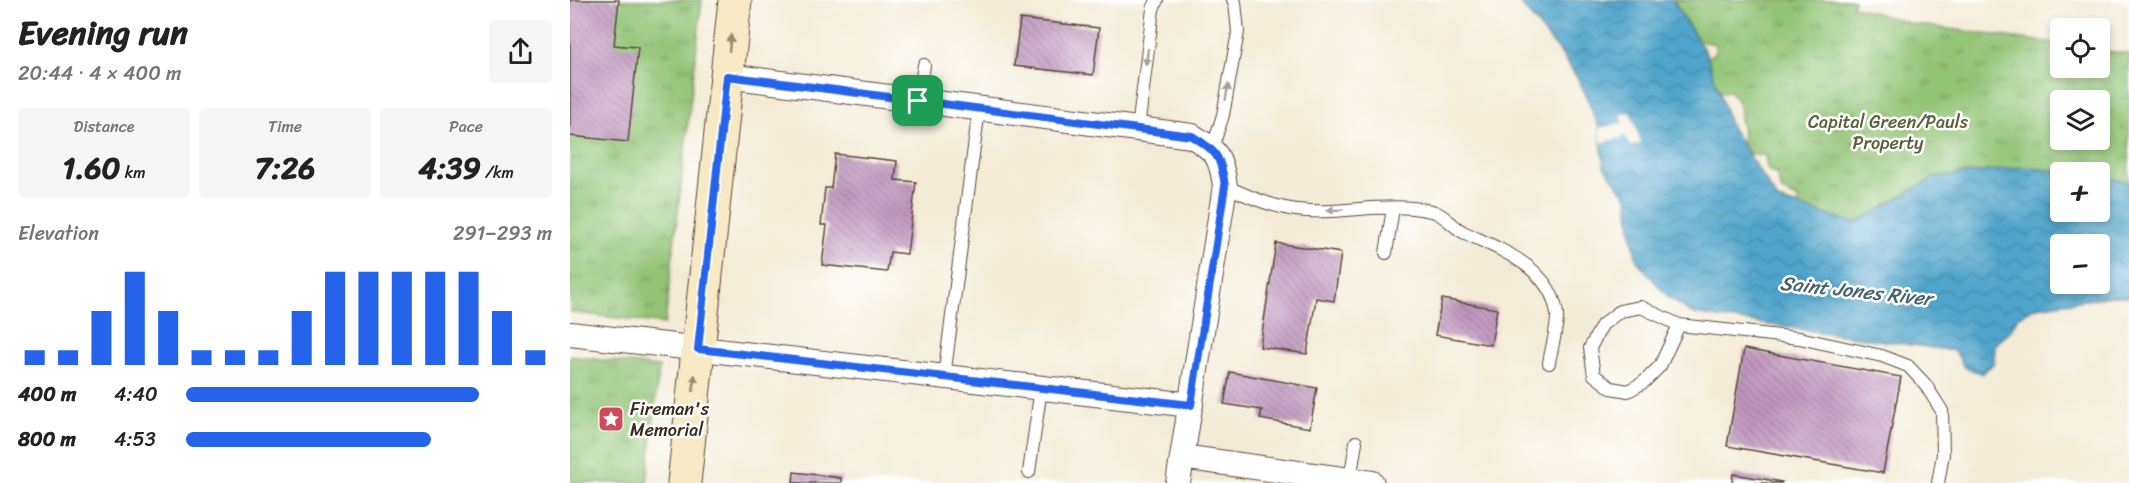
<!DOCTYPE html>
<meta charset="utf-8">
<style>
body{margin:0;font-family:Sriracha,sans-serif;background:#f6f6f6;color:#222;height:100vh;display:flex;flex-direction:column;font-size:22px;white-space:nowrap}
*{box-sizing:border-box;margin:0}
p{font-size:20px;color:#767676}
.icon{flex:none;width:33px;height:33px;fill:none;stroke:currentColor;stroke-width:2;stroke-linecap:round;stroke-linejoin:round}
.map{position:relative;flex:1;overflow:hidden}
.side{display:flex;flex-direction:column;background:#fff;width:570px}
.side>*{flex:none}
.controls{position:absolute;left:1480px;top:18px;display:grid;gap:12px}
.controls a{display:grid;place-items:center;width:60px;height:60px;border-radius:6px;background:#fff;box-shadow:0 3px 9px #0003;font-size:30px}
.pin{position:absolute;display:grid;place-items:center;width:51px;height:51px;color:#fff;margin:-26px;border-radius:12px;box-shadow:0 3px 9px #0006}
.round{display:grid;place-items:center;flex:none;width:63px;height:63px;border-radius:6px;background:#f6f6f6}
.overview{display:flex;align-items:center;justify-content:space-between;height:102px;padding:0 18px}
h1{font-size:33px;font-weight:700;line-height:45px}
.metrics{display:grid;grid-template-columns:repeat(3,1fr);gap:9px;height:102px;padding:6px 18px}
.metrics div{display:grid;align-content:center;border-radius:6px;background:#f6f6f6;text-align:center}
.metrics b{font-size:30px;font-weight:700}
.metrics small{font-size:16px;font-weight:400}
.metrics p{font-size:16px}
.chart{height:168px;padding:12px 18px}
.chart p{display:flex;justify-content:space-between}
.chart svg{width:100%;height:108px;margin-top:6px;stroke:#2563eb;stroke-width:6}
ul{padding:0 18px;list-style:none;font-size:20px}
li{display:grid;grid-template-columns:96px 72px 1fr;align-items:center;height:45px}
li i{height:15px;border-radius:8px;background:#2563eb}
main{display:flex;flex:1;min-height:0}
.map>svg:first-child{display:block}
</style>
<main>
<section class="side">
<div class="overview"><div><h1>Evening run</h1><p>20:44 · 4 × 400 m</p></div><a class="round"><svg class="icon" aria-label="share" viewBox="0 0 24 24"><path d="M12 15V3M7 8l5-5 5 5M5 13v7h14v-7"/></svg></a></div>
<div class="metrics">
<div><p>Distance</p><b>1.60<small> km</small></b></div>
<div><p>Time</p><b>7:26</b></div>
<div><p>Pace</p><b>4:39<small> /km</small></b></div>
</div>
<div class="chart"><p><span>Elevation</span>291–293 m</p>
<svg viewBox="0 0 160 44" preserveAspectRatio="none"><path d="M5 44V38M15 44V38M25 44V22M35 44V6M45 44V22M55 44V38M65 44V38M75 44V38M85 44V22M95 44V6M105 44V6M115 44V6M125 44V6M135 44V6M145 44V22M155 44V38"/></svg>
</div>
<ul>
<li><b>400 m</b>4:40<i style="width:80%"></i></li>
<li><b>800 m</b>4:53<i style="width:67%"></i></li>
</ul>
</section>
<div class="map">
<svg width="1559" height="483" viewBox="0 0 1559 483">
<defs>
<pattern id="park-tufts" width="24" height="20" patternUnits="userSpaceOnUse" patternTransform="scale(1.5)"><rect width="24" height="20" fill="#92c474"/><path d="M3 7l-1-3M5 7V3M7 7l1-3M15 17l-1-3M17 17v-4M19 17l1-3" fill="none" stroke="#789f5f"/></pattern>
<pattern id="water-waves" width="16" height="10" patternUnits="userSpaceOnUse" patternTransform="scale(1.5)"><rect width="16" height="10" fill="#4fa4cb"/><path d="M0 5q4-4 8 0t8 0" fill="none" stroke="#4386a4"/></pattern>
<pattern id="building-back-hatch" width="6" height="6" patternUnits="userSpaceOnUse" patternTransform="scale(1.5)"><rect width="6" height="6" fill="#bf97be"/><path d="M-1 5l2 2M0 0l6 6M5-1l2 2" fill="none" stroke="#9c7b9a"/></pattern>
</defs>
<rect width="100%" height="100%" fill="#fff"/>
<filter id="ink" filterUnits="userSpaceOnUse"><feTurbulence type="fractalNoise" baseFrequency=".0167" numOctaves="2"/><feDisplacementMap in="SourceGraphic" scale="12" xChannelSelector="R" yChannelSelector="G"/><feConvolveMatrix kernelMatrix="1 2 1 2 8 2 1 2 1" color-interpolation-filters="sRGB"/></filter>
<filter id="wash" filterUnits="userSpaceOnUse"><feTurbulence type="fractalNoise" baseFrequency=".008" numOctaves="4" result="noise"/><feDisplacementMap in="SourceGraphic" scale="24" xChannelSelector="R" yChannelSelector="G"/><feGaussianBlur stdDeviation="1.35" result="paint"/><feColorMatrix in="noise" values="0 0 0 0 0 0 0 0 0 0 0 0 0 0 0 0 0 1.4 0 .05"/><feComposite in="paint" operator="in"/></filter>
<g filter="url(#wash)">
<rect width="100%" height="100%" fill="#f3ebd5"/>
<path fill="url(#park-tufts)" stroke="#667749" stroke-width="1.5" fill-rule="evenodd" d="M0,0H132L95,324L0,312Z
M1104,0H1284L1282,6L1343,24L1491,44V68H1530V50L1559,54V216L1530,212V172H1491L1432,231L1223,222L1229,199L1211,190L1207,175L1197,169L1195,155H1181L1172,144L1173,130L1170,119L1169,103L1160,91L1151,92L1147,84L1132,82L1131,62L1145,52V44L1105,36L1114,20ZM1491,100H1530V140H1491Z
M0,356L89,367L77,483H0Z"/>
<path fill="url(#water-waves)" stroke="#456774" stroke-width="1.5" fill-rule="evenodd" d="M947,0H1103L1136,53L1161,127L1208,200L1285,223L1365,177L1452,167L1501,172H1491V212H1530V176L1559,182V297L1543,296L1466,307L1448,317L1441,330L1425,345L1424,363L1412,374L1394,367L1385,351L1122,314L1097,296L1067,261L1061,232L1058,198L1034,167L1029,128L1010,82L990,52ZM1491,244H1530V284H1491Z"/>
<path fill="#f3ebd5" d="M1060,112L1071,143L1060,146L1056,136L1031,143L1029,128L1053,123L1051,115Z"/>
<g id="blocks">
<path fill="url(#building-back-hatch)" d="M0,0H49L44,45L68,47L58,142L0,136Z
M450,19L529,28L523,75L444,66Z
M265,154L327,161L325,180L346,182L337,254L320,252L317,272L252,265L257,225H251L255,188H261Z
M706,243L771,253L764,301L746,298L737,354L690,347Z
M872,299L927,309L921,345L865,335Z
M1174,349L1331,377L1313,473L1157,446Z
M660,372L747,388L740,428L690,419L692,410L654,404Z
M224,472L271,478V483H223Z
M1163,474L1212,482L1211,483H1162Z"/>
</g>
</g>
<g filter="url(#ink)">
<use href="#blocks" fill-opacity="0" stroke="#574739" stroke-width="1.5"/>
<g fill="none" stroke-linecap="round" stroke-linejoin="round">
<g stroke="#574739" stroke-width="14">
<path id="lane" d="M348,101L354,65
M568,129L583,9L587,0
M642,149L653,115L668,32L665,2L663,0
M655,186C676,195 697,205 720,209C760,216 802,204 843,208C850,209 859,210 865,212C876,216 884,228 895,233C932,250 981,268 987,314C988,326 981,350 979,363
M816,253L823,208
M1109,325L1090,366L1074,382L1058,391L1041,388L1024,375L1020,348L1032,325L1050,311L1071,307L1109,325L1229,338L1312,356L1338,366L1355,384L1372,411L1373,454L1368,483
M374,377L409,109
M459,472L471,388
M780,480L786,442"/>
</g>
<g stroke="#574739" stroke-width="26">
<path id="street" d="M157,76L622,136C647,151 651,157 655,186L608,483
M0,334L621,405
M612,457L802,483"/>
</g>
<g stroke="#574739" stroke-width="35">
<path id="secondary" d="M114,483L165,0"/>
</g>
<use href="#lane" stroke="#fff" stroke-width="12"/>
<use href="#street" stroke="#fff" stroke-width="24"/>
<use href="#secondary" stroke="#f6e9c3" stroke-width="33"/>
</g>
<defs><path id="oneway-solid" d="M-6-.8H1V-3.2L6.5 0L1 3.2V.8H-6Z" transform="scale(1.5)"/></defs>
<g fill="#988a70">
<use href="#oneway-solid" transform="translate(160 43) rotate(-84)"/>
<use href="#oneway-solid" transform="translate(124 383) rotate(-84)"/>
</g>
<g fill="#a79f9a">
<use href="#oneway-solid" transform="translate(577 57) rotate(97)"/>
<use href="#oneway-solid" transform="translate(657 92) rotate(-80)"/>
<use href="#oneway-solid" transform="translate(765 210) rotate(177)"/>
</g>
</g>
<g fill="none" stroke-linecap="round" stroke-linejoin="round" filter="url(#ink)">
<g stroke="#fff" stroke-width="12">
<path id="route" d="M157,76L622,136C647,151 651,157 655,186L621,405L128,349Z"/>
</g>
<use href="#route" stroke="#2563eb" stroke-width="8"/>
</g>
<defs>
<g id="sight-square" transform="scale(1.35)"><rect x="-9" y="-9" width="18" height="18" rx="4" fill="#d1495b" stroke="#fff"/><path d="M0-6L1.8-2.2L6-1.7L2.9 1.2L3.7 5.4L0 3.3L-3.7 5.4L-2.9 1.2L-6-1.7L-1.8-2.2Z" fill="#fff"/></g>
</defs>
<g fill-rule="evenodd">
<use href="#sight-square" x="41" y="419"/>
</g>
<g text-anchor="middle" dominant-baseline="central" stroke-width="5" stroke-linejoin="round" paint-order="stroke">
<g font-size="18" fill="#59603c" stroke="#fff">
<text x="1318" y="122">Capital Green/Pauls<tspan x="1318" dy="21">Property</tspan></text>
</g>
<g font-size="18" fill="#3b2a1e" stroke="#fff" text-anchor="start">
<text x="60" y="409">Fireman's<tspan x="60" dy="21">Memorial</tspan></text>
</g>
<g font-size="20" font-style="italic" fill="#44616c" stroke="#fff">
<text transform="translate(1286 291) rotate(6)">Saint Jones River</text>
</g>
</g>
</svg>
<div class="controls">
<a><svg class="icon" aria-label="locate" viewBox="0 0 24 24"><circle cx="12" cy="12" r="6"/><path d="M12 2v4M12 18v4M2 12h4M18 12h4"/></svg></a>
<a><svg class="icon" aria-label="layers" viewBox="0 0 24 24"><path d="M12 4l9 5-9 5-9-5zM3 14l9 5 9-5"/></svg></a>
<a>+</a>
<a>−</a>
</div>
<div class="pin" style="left:348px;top:101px;background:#1e9e55"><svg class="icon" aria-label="arrive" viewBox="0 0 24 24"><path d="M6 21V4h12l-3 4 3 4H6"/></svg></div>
</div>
</main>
